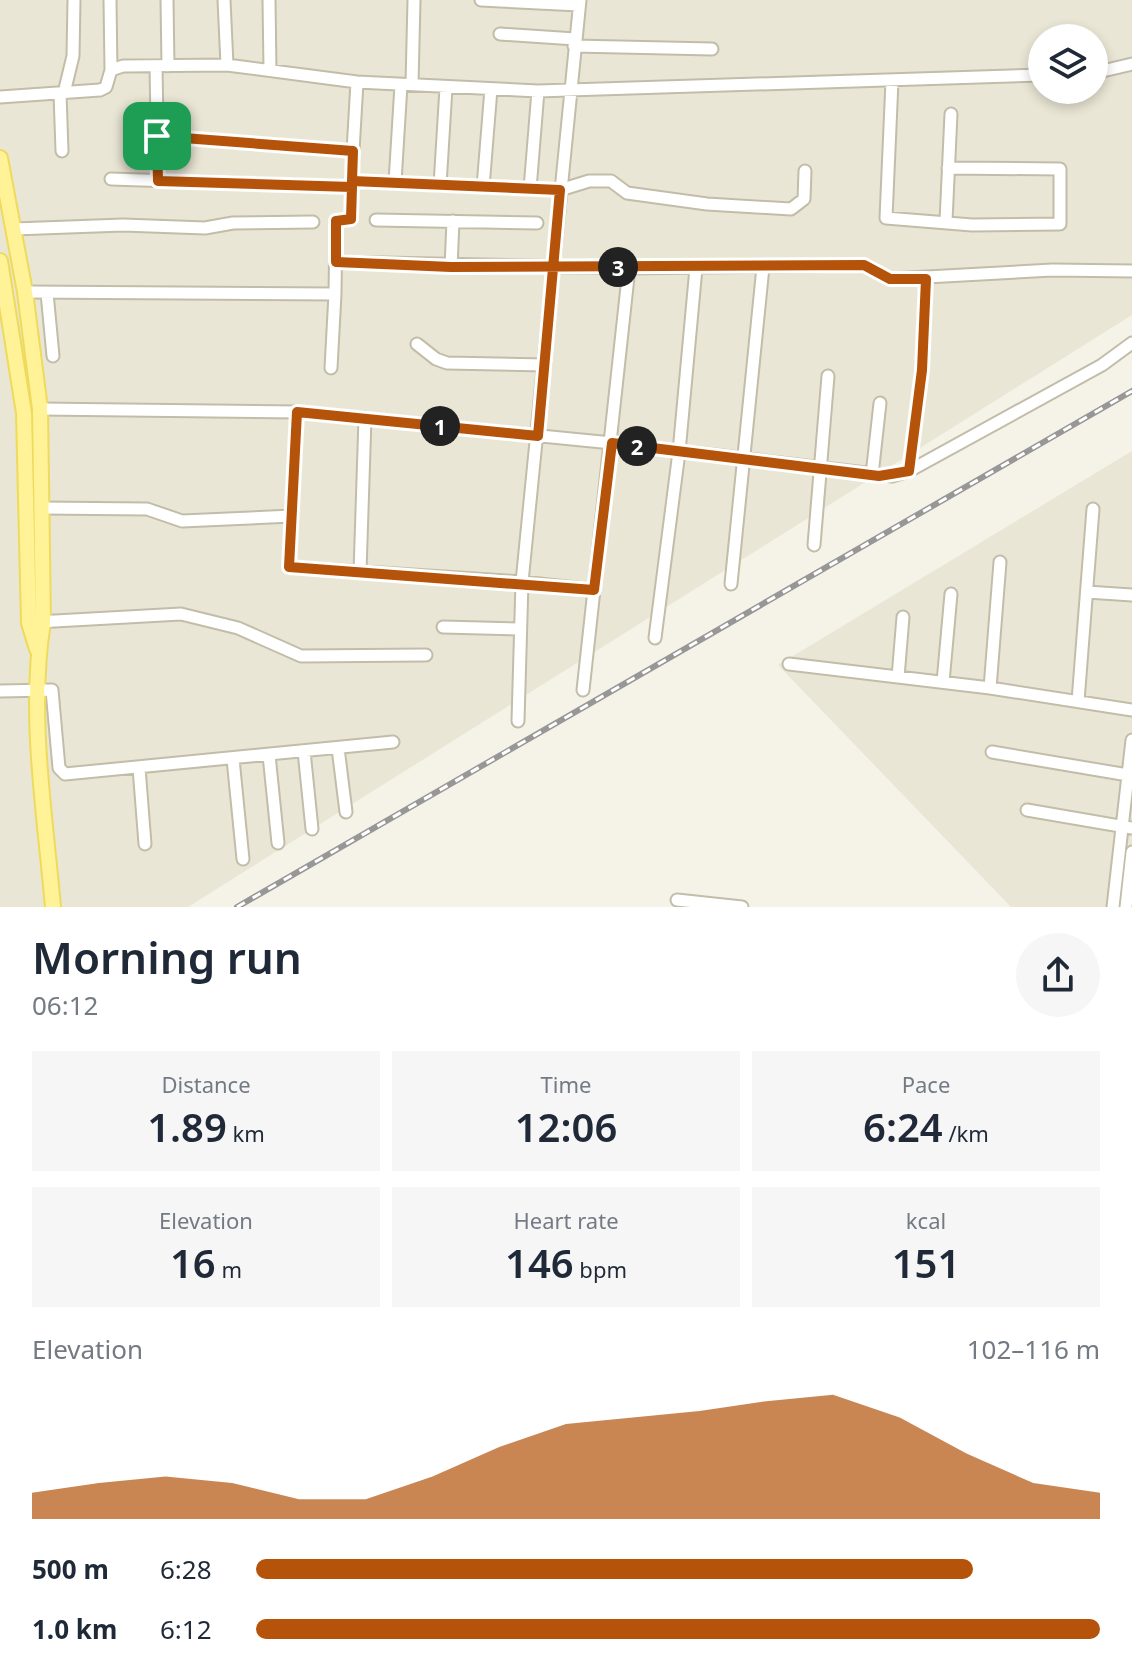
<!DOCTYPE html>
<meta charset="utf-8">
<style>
body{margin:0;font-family:"Noto Sans",sans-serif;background:#f6f6f7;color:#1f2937;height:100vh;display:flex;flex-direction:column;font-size:30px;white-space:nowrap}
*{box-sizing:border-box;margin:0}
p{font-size:26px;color:#747a83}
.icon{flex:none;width:44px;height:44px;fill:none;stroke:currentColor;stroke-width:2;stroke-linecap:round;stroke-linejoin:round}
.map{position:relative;height:907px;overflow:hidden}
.details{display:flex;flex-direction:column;background:#fff;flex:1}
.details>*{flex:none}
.controls{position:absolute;left:1028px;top:24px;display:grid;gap:16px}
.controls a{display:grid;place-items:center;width:80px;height:80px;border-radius:50%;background:#fff;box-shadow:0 4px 12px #0003;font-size:40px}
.pin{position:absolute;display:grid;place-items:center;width:68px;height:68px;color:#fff;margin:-34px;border-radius:16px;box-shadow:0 4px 12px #0006}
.km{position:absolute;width:40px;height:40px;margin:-20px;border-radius:50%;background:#222;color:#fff;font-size:22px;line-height:40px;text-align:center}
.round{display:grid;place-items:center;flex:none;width:84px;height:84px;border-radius:42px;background:#f6f6f7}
.overview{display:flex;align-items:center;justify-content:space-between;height:136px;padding:0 32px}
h1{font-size:44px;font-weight:600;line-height:60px}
.stats{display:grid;grid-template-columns:repeat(3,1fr);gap:12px;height:136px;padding:8px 32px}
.stats div{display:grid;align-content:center;border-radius:0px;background:#f6f6f7;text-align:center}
.stats b{font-size:40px;font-weight:600}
.stats small{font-size:22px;font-weight:400}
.stats p{font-size:22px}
.chart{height:224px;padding:16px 32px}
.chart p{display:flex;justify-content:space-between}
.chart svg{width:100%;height:144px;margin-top:8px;fill:#b45309;opacity:.7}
ul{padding:0 32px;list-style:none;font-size:26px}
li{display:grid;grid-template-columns:128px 96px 1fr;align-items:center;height:60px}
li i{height:20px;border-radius:10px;background:#b45309}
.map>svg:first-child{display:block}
</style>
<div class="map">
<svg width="1132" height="907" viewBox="0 0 1132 907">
<rect width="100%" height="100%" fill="#f5f3e7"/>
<path fill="#eae6d5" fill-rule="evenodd" d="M0,0H1132V315L188,907H0ZM1042,38H1094V90H1042Z
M1132,451V907H1011L778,665Z"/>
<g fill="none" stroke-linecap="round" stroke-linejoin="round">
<g stroke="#c2bda9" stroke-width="15">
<path id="minor" d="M110,0L111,70
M167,0L168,66
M224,0L227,65
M269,0L270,70
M481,0L579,5
M500,34L575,39
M574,46L712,49
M156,66L158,181
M1094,73L1132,64
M892,81L886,218L972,225L1060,224V169L948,168
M412,84L414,0
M60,93L62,151
M64,93L73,56L74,0
M0,97L100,90L106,87L111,70L123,66L227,65L357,82L538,91L1042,75
M353,151L357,82
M111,179L352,187
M352,181L560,190L589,181H611L627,193L707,204L791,209L804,199L805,171
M395,182L401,85
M440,185L446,88
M483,187L491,89
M530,189L538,91
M376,220L537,223
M946,221L951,114
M14,229L123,225L205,228L233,223L313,222
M336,262L629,268
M451,267L453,221
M25,292L335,294L336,222L351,219L353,151L157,136
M47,293L53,356
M417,344L436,359L447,363L545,365
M331,368L335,294
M40,409L297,412L612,443L892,476L909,471L1102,365L1132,343
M297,412L289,567L522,582L594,590L629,268L864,265L890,279L1052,270L1132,271
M909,471L922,370L926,279
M872,475L880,403
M41,508L147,509L182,521L292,516
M814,545L828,376
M360,572L365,418
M731,584L763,267
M1087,592L1132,595
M37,622L181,614L238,628L301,656L426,655
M443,627L519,629
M655,638L679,452L696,268
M789,664L990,688L1132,710
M898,677L903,617
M943,682L951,594
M990,688L1000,562
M583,690L594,590
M0,691L52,690L59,768L65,774L393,742
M1078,701L1093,509
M518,721L522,582L580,0
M338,748L346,812
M304,751L312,829
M992,752L1128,775
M269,755L278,843
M233,759L243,859
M139,768L145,844
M1027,810L1132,828
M677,900L742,907
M1113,907L1132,740
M1126,907L1132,852"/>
</g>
<g stroke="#eeda5c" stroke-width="18">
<path id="major" d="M0,158L25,292L40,409L43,622C28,714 45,814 53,907
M0,261L24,413L29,623L37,649"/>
</g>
<use href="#minor" stroke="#fff" stroke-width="11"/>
<use href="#major" stroke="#fff297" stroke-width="14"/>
<g stroke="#979797" stroke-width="6">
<path id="rail" d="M237,907L1132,391"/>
</g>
<use href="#rail" stroke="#fff" stroke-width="3" stroke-dasharray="9" stroke-linecap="butt"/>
</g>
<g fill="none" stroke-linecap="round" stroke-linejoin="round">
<g stroke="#fff" stroke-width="16">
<path id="route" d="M157,136L353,151L352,181L560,190L538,436L297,412L289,567L594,590L612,443L879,476L909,471L922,370L926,279H890L864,265L451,267L336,262V221L351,219L352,187L158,181L157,136"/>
</g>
<use href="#route" stroke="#b45309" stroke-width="10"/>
</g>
</svg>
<div class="controls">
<a><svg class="icon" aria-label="layers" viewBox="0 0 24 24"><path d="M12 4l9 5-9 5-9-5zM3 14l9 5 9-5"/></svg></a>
</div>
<div class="pin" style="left:157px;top:136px;background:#1e9e55"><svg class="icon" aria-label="arrive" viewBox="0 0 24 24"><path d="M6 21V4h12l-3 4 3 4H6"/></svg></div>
<b class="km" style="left:440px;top:426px">1</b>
<b class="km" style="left:637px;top:446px">2</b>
<b class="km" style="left:618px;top:267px">3</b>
</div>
<section class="details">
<div class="overview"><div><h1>Morning run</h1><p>06:12</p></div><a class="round"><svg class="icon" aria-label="share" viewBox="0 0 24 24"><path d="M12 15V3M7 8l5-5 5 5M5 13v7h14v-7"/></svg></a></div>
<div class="stats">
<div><p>Distance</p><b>1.89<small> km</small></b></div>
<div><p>Time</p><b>12:06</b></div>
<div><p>Pace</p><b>6:24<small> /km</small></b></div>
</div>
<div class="stats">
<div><p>Elevation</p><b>16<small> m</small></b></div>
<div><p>Heart rate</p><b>146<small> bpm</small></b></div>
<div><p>kcal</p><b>151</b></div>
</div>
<div class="chart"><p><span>Elevation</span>102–116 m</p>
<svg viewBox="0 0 160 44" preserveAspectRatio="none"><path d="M0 44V36L10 33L20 31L30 33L40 38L50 38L60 31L70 22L80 15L90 13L100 11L110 8L120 6L130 13L140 24L150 33L160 36V44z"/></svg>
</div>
<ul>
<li><b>500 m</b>6:28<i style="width:85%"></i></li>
<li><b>1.0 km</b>6:12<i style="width:100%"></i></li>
</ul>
</section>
